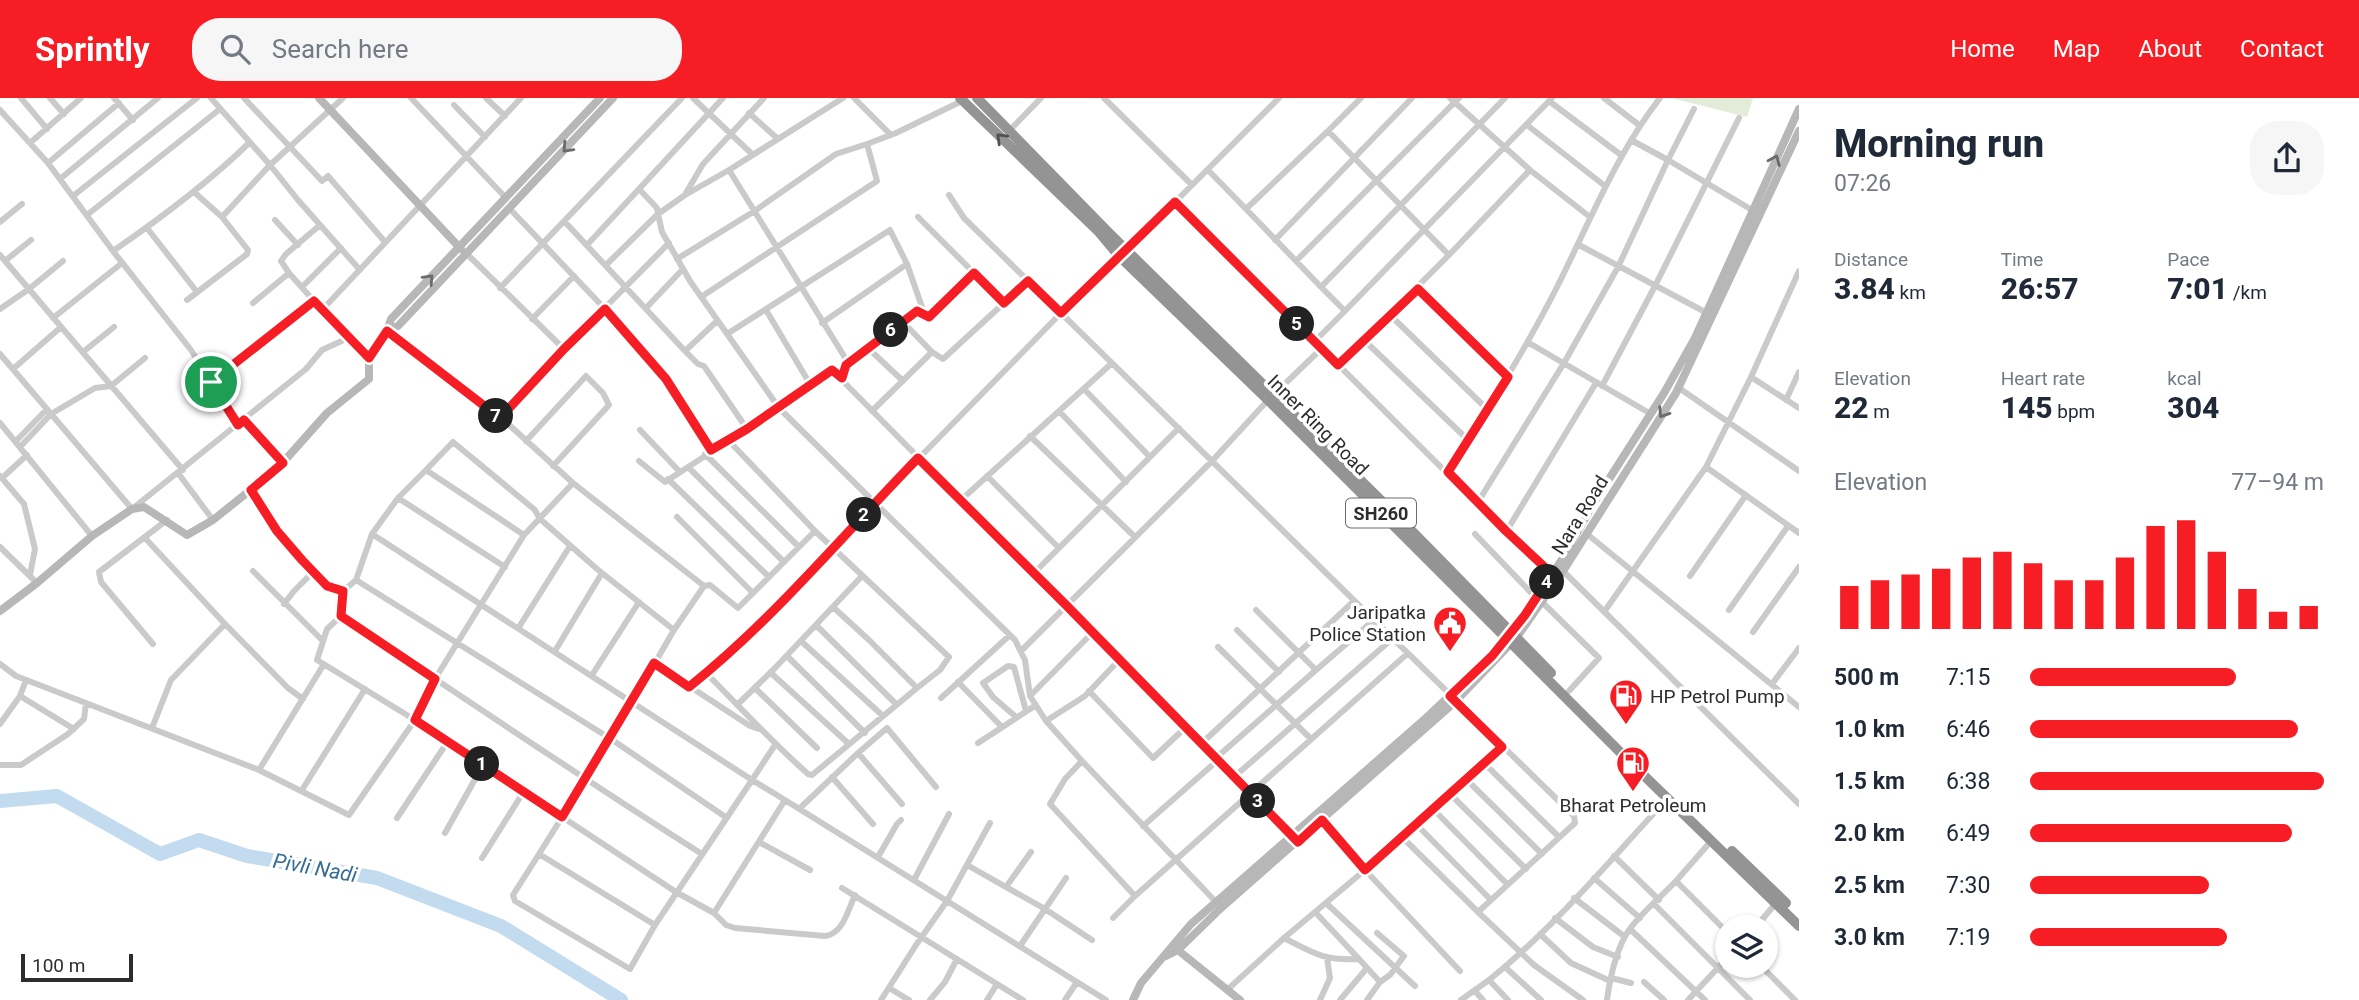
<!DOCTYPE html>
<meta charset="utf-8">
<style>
body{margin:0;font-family:Roboto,sans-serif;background:#f6f6f7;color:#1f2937;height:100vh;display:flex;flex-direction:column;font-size:26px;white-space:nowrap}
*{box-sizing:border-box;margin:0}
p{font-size:23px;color:#747a83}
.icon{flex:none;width:38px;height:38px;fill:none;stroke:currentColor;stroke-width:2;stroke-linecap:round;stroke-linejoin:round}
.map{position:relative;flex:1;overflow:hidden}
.drawer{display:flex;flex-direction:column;background:#fff;width:560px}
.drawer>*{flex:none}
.tools{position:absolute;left:1715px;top:817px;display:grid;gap:14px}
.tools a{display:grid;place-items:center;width:63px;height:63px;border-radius:50%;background:#fff;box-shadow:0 2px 5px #0004;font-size:35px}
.scale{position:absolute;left:21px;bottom:18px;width:112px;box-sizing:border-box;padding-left:7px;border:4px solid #2d2d2d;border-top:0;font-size:19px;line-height:24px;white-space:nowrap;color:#2d2d2d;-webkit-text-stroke:5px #fff;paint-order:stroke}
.pin{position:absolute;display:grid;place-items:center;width:60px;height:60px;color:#fff;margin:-30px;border:4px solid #fff;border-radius:50%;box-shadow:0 2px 7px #0007}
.km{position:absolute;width:35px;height:35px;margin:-18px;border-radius:50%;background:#222;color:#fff;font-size:19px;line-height:35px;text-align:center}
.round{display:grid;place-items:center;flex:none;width:74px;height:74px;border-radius:28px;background:#f6f6f7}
.headline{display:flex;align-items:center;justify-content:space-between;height:119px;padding:0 35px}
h1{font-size:38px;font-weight:800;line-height:52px}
.stats{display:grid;grid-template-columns:repeat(3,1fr);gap:10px;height:119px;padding:7px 35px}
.stats div{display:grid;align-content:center}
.stats b{font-size:30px;font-weight:800}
.stats small{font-size:19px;font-weight:400}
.stats p{font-size:19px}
.chart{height:196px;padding:14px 35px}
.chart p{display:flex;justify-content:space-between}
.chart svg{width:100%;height:126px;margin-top:7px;stroke:#f61d24;stroke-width:6}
ul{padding:0 35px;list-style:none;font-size:23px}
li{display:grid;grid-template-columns:112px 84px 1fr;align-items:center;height:52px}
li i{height:18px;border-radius:9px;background:#f61d24}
header{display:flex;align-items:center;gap:42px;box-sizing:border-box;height:98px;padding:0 35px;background:#f61d24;color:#fff}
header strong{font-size:33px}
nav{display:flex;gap:38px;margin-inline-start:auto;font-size:24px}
.search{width:490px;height:63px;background:#f6f6f7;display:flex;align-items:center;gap:18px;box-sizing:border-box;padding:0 24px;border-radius:28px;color:#747a83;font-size:26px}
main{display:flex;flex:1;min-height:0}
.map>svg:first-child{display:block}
</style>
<header>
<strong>Sprintly</strong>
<div class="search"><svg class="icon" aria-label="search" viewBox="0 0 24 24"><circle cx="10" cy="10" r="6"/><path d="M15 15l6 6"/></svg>Search here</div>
<nav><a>Home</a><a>Map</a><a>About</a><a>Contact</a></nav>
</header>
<main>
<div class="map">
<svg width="1799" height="902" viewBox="0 0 1799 902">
<rect width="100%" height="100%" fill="#fff"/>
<path fill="#e2ecd9" d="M1671,0H1753L1747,19Z"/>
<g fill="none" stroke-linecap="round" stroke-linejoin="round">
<path stroke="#c3dbee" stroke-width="14" d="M0,703L57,698L160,756L199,742L247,758L377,780L501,828L621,902"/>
<path stroke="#cacaca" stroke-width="6" d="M21,0L47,31
M50,0L64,16
M114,0L133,22
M211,0L270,67L343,0
M244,0L322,83L328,78L385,144
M411,0L506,100
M486,0L505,18
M693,0L753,57
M854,0L891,37
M1104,0L1192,87
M1279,0L1175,104L1506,434L1552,476
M1361,0L1328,33L1449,157L1530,72L1450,0
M1604,0L1639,27
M1549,3L1621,57
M454,7L485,39
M0,12L48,65L113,153L191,252L238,326
M749,15L778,41
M1527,27L1605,88
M1009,33L1041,0
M1328,33L1246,111L1296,163L1459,0
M1631,42L1668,62L1694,11
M30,45L81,0
M867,46L896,35L962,3
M48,65L119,5
M729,72L843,0
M1208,72L1246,111
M1530,72L1590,119
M60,81L158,0
M194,94L222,119L270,67L298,102L360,172
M686,95L703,66L764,0
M949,97L964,120L1574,718L1575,725L1478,814L1401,738L1502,649
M73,98L197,0
M1175,104L1061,215L875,405L1015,542L1025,562L1030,598L1046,623L1082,663L1216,804
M510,111L605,211L666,281L711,352
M87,117L220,11
M918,119L1004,205
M275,122L298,147
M0,124L22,106
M565,124L685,253L698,266L704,268L747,331
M147,130L197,194
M1275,142L1412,0
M587,147L639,91
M1579,147L1707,215
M113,153C161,120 207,86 249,45
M466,155L564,251
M0,157L183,372
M1449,157L1364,242L1468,342
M677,161L753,114L836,56L867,46L877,83L701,199
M5,163L31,142
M1296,163L1321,189L1505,0
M606,167L658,116L657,110L639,91L723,0
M1799,173L1751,279L1706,369L1799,435
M289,175L281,163L286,156L320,127
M302,189L341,150
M1321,189L1345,213L1552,0
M500,190L682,0
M1417,191L1508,279
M187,202L247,156L248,152L222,119
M253,205L289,175L314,203
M646,210L683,171
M0,211L29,191L63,163
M322,212L521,0
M766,212L810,286
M917,213L929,219L974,175
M1390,217L1487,311
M53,220L122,165
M532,221L574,178
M822,225L907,166
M387,233L507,325L573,385L524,437L435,581L415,622L317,562L327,531L341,518C461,598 580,679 702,756
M727,236L890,132L907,166L922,209L846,266
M1314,244L1345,213
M1529,245L1651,316
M869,251L903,283
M685,253L717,223
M83,254L114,229
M932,254L943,261L1028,183
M0,256L132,411L306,271L322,252L348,240L369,260
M1338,267L1364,242
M13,271L61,229
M1751,279L1799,310
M211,284L314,203L348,240
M1602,288L1655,188L1739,20
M1679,290L1799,373
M1084,291L1150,359
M1786,302L1799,274
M872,313L932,254L902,223
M1059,313L1126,384
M500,320L564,251L669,145
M244,322L283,365
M0,325L92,438
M640,332L680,374
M1030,338L1135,439
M16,343L47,311
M526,343L586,278L603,295L609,307L553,368
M20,349L51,316L95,290L111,288L145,260
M705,356L799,449
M639,363L665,384L779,310L690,183L662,134L658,116L685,97L729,72L844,258L846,266L842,280
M688,369L784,464
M1448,374C1486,314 1524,254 1556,191C1589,126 1615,58 1660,0
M178,375L213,422
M0,378L24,406L35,451L30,477
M987,378L1059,450
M2,380L27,357
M668,381L769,479
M573,385L704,488L674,532
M251,392L277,433L302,462L327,488L343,493
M398,400L426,372L524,437
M961,402L1112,265
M1478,404L1564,265L1618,169L1668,62L1757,115
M677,419L753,495
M815,433L949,559L940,572L917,590
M1506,434L1596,285
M372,436L398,400L505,469
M1475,436L1537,501
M1587,436L1799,609
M145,440L225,526L288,590L303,601
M0,449L37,485
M253,473L323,543
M1563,473L1799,706
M1034,475L1179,330
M1690,478L1746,397
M356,482L372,436L752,682L655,827L539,756L611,641L727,720
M704,488L710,487L738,510L815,433L729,343
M1542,504L1599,560L1569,593
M284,506L294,493L313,474
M833,509L869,542L917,590L812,677L808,676C772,644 740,609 706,575L826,460L875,405L779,310L832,272L1294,740
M1256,512L1316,572L1374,522
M1729,512L1788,428
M1604,514L1706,369
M341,518L343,493L356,482L611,641L674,532L597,471L539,420L535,412L453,344L426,372
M816,527L896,606
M519,529L570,448
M1237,532L1279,574
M1753,534L1799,469
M801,543L883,618
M153,546L101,484L99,474L167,422
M1218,549L1310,640
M555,553L602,475
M1021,553L1212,363L1268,302L1321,251
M787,558L865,635
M654,565L750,628L759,631
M0,566L16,578L259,672L349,717L415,622L676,794L714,815L785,702L752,682L775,647
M771,575L849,646
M592,577L639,504
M958,584L1001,628
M1772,586L1799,550
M689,589L706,575
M755,590L817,650
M1089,593L1153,660L1186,629
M20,598L74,631
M1030,598L1093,534
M941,600L1010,537
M737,607L775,570L862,478
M1016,619L993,599L983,585L1008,568L1014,569L1026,613
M1046,623L1085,598L1120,561
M0,626L20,598L26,582
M152,630L171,582L225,526
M978,645L1036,607
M1202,645L1354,503
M858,655L887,630L936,689
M1216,660L1316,572
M1082,663L1065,681L1050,706L1135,798L1407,556
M1484,665L1559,739
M0,667H21L68,636L84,621L86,605
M259,672L324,566
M832,679L873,726
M1234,679L1392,541
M1466,681L1542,756
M302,692L365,591
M1450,696L1526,771
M785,702L1106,902
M799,711L858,655L902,706
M1433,711L1507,786
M397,720L448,643
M1416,726L1490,801
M1143,728L1218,662
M445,735L483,667
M1401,738L1365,772L1460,873
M1712,742L1676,783L1727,834
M759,744L810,772
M539,756L513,797L515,803L630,871L655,827
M1614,758L1659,802
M878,759L897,726L901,722
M482,760L524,693
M967,767L1045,811L1092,842
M1594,780L1640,820
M914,782L949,716
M1006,789L1031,754
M842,790L1023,902
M1574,800L1625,839
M1326,805L1415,888
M1654,806L1750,902
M1315,814L1359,861
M1478,814L1534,867L1583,902
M714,815L726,827L735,830L825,838C843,836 848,812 855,797
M1113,820L1135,798
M1555,820L1593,849L1618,859
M1755,830L1776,805
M1630,831L1705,902
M1377,835L1404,858L1390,877L1380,884
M1540,836L1571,865L1610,883
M1284,840C1313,855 1324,863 1359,861L1380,884L1367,902
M1020,848L1066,780
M1761,868L1795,902
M1505,869L1541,902
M1611,880L1631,885
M1644,884L1664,902
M889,890L909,902
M1227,892L1284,840L1365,772L1322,722
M1475,893L1483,902
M881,902L916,847L947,803L990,725
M930,902L945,884L957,861
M987,902L997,886
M1065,902L1077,884
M1320,902L1330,880L1327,860
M1340,902L1367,870
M1461,902L1489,882
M1508,902L1489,882C1555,829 1610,762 1668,700
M1607,902C1610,880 1616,851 1629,832C1642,814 1661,799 1676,783
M1688,902L1727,860"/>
<path stroke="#b7b7b7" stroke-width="8" d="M319,0L461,151
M387,233L398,228L613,0
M0,513L37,485L92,438L132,411L144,409L187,437L213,422L278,370L327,315L369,281V260L387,233L391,221L600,0
M1174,849L1240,902
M1166,858L1178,852L1220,811L1455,604L1517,539L1563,473L1676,295L1799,33
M1133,902L1141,885L1191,826L1426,620L1492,558L1525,517L1561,463L1595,403L1664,295L1695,240L1799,11"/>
<path stroke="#949494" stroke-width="10" d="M960,0L1099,134L1119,158L1268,302L1632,666L1799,828
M977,0L1109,135L1407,428L1551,575
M1732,753L1786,805"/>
</g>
<defs><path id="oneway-chevron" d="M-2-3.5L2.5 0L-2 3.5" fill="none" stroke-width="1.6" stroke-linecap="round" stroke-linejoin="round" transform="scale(1.75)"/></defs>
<use stroke="#515151" href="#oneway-chevron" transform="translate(1001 40) rotate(-136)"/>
<g stroke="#6b6b6b">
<use href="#oneway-chevron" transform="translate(567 50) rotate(133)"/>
<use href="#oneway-chevron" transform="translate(1775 62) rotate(-67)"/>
<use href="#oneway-chevron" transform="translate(429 181) rotate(-47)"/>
<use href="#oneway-chevron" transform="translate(1663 315) rotate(123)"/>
</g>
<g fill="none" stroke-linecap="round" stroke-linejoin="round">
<g stroke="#fff" stroke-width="14">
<path id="route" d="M1175,104L1338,267L1418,191L1508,279L1448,374L1506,433L1552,476L1525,517L1492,558L1450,598L1502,649L1365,772L1322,722L1298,744L1066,507L918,360C843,437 773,522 689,589L654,565L562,719L415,622L435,581L341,518L343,493L327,488L302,462L277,433L251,392L283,365L244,322L238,327L211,284L314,203L369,260L387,233L500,320L564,251L605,211L666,281L711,352L747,331L832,272L842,280L846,267L917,213L929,219L974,175L1004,205L1028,183L1061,215Z"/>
</g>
<use href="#route" stroke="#f61d24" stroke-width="9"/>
</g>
<defs>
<g id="civic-pin" transform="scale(1.75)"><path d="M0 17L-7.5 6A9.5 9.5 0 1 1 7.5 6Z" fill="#f61d24" stroke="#fff"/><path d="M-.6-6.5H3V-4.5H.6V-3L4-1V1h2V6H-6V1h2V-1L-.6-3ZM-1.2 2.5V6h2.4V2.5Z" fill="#fff"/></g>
<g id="fuel-pin" transform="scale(1.75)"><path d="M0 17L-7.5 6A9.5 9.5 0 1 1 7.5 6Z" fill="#f61d24" stroke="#fff"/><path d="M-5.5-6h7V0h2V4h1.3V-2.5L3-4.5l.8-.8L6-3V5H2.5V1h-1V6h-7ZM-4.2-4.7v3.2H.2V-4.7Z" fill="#fff"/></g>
</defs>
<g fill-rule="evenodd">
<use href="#civic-pin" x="1450" y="525"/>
<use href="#fuel-pin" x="1626" y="598"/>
<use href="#fuel-pin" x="1633" y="665"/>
</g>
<g text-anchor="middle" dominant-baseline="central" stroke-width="7" stroke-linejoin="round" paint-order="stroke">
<rect fill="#fff" stroke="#6c6c6c" stroke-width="2" x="1346" y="400.5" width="70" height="29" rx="5"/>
<g font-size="18" font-weight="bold" fill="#2d2d2d">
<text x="1381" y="415">SH260</text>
</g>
<g font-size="19" fill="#2d2d2d" stroke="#fff">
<text transform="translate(1318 327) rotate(45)">Inner Ring Road</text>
<text transform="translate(1580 417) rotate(-58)">Nara Road</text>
</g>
<g font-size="19" fill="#2d2d2d" stroke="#fff" text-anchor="end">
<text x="1426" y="514">Jaripatka<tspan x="1426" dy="22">Police Station</tspan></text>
<text x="1650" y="598" text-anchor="start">HP Petrol Pump</text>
<text x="1633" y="707" text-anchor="middle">Bharat Petroleum</text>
</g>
<g font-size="21" font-style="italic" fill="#346c96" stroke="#fff">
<text transform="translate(315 770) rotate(10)">Pivli Nadi</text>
</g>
</g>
</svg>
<div class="tools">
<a><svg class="icon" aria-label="layers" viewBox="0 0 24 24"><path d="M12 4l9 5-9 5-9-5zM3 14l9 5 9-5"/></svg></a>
</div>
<div class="scale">100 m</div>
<div class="pin" style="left:211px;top:284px;background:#1e9e55"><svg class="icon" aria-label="arrive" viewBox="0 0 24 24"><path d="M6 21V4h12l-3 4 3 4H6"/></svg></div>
<b class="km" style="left:482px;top:666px">1</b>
<b class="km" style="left:864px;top:417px">2</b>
<b class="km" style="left:1258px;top:703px">3</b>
<b class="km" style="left:1547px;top:484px">4</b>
<b class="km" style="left:1297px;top:226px">5</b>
<b class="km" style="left:891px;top:232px">6</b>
<b class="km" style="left:496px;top:318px">7</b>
</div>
<section class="drawer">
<div class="headline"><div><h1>Morning run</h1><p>07:26</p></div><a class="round"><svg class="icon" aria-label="share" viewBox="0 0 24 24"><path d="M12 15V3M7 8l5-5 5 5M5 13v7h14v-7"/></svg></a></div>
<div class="stats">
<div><p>Distance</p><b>3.84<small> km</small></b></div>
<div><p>Time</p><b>26:57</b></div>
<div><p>Pace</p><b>7:01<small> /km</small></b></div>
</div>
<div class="stats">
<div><p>Elevation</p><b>22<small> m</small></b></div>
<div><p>Heart rate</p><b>145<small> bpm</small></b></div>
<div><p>kcal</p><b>304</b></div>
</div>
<div class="chart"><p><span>Elevation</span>77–94 m</p>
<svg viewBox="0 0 160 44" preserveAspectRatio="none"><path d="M5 44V29M15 44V27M25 44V25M35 44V23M45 44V19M55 44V17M65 44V21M75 44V27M85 44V27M95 44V19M105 44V8M115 44V6M125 44V17M135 44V30M145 44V38M155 44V36"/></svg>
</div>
<ul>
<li><b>500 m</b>7:15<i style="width:70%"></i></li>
<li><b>1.0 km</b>6:46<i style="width:91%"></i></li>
<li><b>1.5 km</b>6:38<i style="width:100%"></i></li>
<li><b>2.0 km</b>6:49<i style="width:89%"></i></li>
<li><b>2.5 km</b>7:30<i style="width:61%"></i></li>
<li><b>3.0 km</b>7:19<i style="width:67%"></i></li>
</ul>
</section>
</main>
